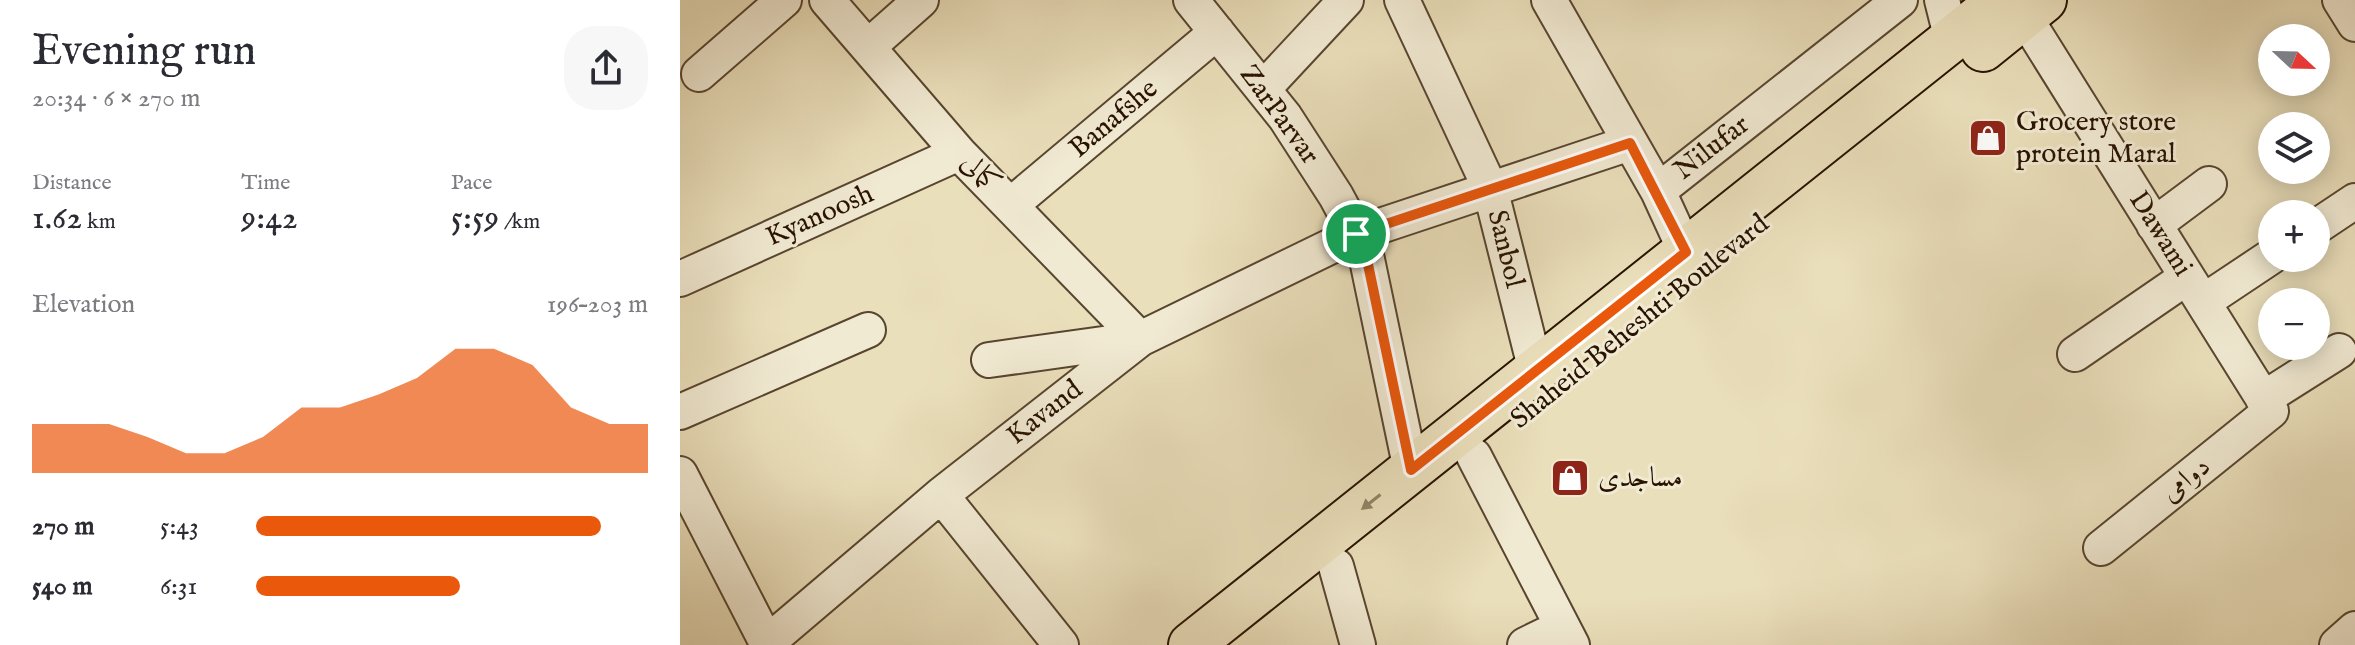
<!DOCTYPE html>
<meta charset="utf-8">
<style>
body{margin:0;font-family:"IM FELL English",Amiri,serif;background:#f7f7f7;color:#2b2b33;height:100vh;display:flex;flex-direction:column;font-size:30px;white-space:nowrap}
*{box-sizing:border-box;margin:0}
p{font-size:26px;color:#7c7c81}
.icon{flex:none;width:44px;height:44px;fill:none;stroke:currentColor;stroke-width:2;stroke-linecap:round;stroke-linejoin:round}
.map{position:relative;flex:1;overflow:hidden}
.panel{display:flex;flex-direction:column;background:#fff;width:680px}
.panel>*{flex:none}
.needle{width:52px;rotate:112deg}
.tools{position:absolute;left:1578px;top:24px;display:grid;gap:16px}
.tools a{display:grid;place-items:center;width:72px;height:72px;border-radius:50%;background:#fff;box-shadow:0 4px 20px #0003;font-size:40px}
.pin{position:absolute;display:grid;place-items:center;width:68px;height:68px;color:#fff;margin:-34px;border:4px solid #fff;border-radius:50%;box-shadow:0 2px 8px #0007}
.round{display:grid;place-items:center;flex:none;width:84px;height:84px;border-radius:32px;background:#f7f7f7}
.headline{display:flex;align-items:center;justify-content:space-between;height:136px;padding:0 32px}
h1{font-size:44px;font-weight:600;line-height:60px}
.figures{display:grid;grid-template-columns:repeat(3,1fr);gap:12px;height:136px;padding:8px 32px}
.figures div{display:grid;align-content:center}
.figures b{font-size:34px;font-weight:600}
.figures small{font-size:22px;font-weight:400}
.figures p{font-size:22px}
.chart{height:224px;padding:16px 32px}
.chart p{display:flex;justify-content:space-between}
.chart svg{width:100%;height:144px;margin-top:8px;fill:#ea580c;opacity:.7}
ul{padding:0 32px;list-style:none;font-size:26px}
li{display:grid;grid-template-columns:128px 96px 1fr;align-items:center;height:60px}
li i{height:20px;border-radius:10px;background:#ea580c}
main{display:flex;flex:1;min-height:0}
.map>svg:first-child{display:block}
</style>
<main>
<section class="panel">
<div class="headline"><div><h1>Evening run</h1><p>20:34 · 6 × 270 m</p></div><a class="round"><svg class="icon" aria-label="share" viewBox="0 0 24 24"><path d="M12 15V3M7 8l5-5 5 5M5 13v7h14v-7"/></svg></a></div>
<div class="figures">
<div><p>Distance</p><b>1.62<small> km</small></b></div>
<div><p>Time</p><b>9:42</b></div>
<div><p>Pace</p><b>5:59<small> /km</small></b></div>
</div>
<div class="chart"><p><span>Elevation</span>196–203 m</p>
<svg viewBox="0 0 160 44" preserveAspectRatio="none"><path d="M0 44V29L10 29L20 29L30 33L40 38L50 38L60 33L70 24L80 24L90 20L100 15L110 6L120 6L130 11L140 24L150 29L160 29V44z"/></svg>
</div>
<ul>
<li><b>270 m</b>5:43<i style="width:88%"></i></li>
<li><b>540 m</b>6:31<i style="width:52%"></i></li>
</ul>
</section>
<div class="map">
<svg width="1675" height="645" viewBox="0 0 1675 645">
<rect width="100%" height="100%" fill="#eadfbb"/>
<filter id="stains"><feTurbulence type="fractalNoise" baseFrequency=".0025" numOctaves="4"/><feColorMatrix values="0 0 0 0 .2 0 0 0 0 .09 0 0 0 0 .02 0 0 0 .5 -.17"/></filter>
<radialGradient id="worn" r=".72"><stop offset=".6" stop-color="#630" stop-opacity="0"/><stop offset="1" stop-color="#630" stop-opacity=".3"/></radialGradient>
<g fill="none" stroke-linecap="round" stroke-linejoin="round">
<g stroke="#58452f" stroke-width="38">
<path id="minor" d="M147,0L279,153L460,339
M511,0L605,117L656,196L685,250L731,470
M722,0L810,188L856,371
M869,0L978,191L1006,252
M1262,0L1272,40
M1660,0L1675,24
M1344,16L1591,411L1421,548
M188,47L241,0
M19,74L104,0
M583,89L666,0
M978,191L1220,0
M331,205L537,32
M1474,225L1529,184
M1636,227L1675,201
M0,279L279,153
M1523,302L1592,256
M1395,354L1507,277
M309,360L459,339
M1583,399L1659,351
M0,412L188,330
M794,456L892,645
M0,474L88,645
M261,495L381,645
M656,566L678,645
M87,643L261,495L460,339L676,234L950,143
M845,645L882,627
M1657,645L1675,629"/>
</g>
<g stroke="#281200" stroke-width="48">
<path id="major" d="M1303,49L1364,0
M511,645L1321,0"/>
</g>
<use href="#minor" stroke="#f1ead3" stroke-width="34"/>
<use href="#major" stroke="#eadfbb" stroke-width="44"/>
</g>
<defs><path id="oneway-solid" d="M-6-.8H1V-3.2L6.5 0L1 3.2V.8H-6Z" transform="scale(2)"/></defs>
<use fill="#938367" href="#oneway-solid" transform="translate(691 502) rotate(142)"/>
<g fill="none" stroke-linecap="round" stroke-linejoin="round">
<g stroke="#fff" stroke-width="16">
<path id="route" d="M950,143L1006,252L731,470L685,250L676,234Z"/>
</g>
<use href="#route" stroke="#ea580c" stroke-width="10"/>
</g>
<defs>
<g id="shop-square" transform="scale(2)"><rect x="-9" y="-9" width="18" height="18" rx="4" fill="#8f2418" stroke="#f1ead3"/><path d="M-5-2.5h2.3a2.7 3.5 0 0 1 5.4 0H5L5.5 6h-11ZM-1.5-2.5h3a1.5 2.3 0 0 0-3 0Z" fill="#fff"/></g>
</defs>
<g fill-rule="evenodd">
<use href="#shop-square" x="1308" y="138"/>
<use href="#shop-square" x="890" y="478"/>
</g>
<g text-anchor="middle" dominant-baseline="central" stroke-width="6" stroke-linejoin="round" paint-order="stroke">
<g font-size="28" fill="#281200" stroke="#f1ead3">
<text transform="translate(599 115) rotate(54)">ZarParvar</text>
<text transform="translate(434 119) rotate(-40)">Banafshe</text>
<text transform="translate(1032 148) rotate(-38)">Nilufar</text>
<text transform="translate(300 173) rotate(45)">کمالی</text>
<text transform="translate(140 216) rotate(-24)">Kyanoosh</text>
<text transform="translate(1480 234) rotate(58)">Dawami</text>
<text transform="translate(825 249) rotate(76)">Sanbol</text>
<text transform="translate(960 322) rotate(-39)">Shaheid Beheshti Boulevard</text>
<text transform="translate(365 413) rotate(-38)">Kavand</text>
<text transform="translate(1506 480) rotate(-39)">دوامی</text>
</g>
<g font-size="28" fill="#281200" stroke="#f1ead3" text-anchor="start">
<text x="1336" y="122">Grocery store<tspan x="1336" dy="32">protein Maral</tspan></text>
<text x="918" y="478">مساجدی</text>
</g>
</g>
<rect width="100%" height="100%" filter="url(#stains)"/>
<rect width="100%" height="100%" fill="url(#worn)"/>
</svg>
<div class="tools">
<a><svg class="needle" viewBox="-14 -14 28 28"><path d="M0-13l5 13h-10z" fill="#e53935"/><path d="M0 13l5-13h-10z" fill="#7c7c81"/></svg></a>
<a><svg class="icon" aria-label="layers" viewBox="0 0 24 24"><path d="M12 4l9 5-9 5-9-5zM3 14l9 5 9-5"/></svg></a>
<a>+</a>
<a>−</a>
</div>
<div class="pin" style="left:676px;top:234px;background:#1e9e55"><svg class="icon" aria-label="arrive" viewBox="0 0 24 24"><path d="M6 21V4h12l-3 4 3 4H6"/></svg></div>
</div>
</main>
